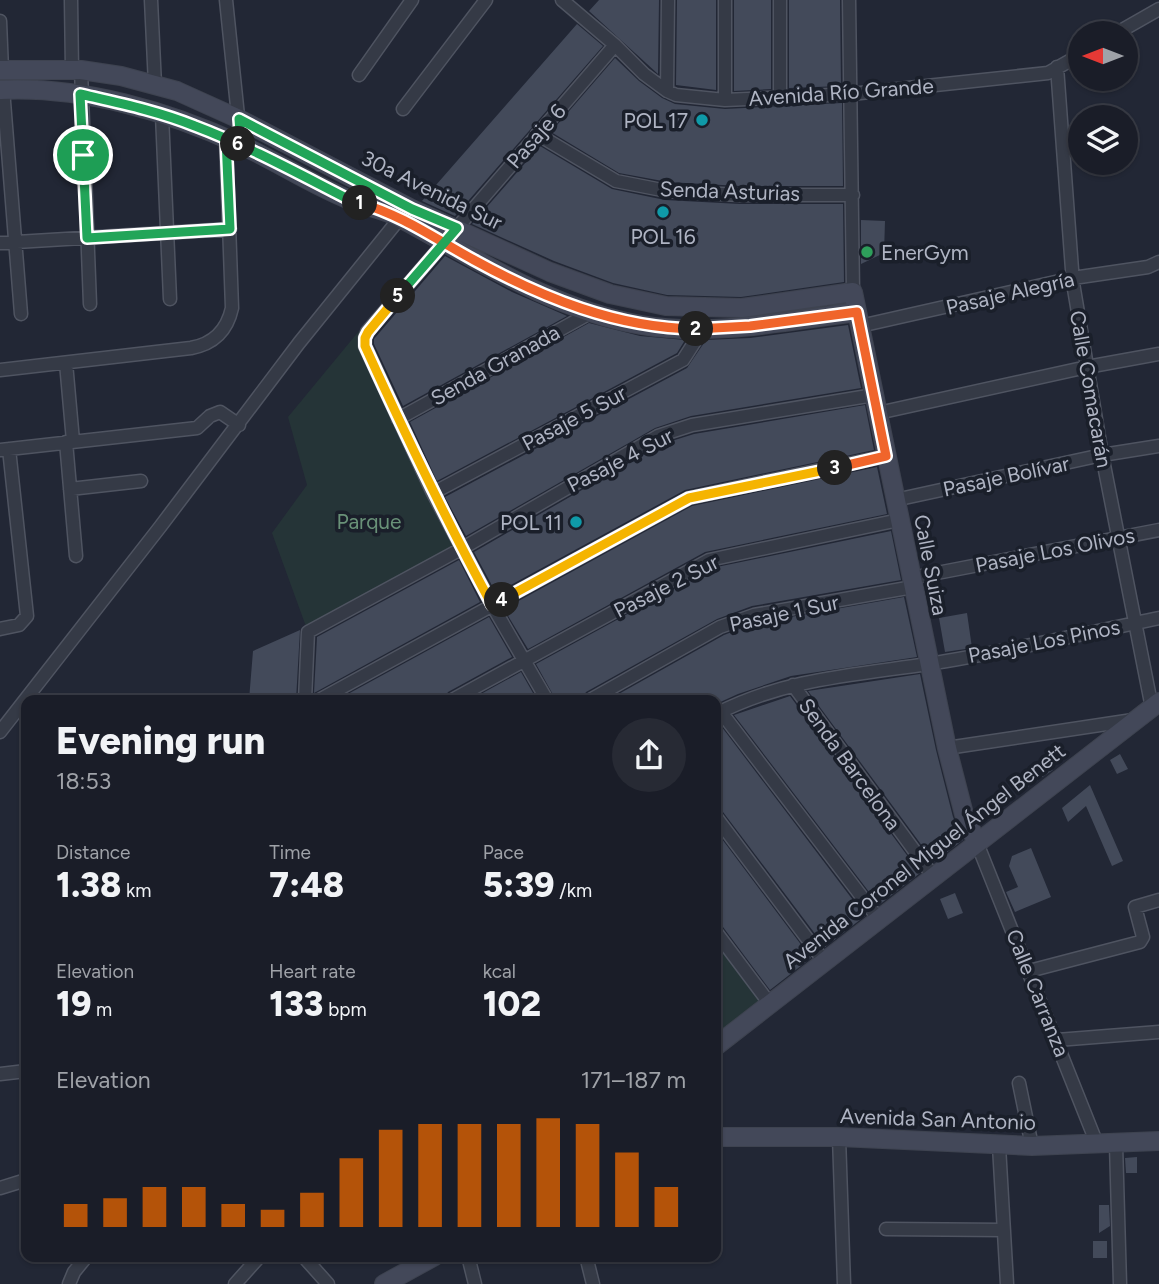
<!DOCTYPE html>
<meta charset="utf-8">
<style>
body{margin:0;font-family:Figtree,sans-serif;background:#272a34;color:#f1f3f6;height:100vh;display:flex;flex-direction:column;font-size:26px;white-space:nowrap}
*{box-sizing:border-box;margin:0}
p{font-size:23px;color:#9fa2a8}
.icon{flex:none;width:38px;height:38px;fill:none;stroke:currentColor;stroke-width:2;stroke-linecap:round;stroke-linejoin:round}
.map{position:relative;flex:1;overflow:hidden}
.side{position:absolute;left:21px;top:695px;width:700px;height:567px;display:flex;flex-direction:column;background:#1a1d28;border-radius:14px;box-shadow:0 2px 5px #0004,0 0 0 2px #383b45}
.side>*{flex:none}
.needle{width:46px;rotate:270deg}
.fabs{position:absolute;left:1068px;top:21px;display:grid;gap:14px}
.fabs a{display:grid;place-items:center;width:70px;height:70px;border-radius:50%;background:#1a1d28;box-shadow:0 2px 5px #0004,0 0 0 2px #383b45;font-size:35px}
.pin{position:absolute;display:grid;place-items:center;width:60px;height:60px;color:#fff;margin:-30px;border:4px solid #fff;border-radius:50%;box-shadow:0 2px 7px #0007}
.km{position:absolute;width:35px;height:35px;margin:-18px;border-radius:50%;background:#222;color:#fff;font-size:19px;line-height:35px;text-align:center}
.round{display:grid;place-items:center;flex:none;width:74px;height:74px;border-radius:37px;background:#272a34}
.overview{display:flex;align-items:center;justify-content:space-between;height:119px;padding:0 35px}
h1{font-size:38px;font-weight:800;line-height:52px}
.metrics{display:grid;grid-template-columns:repeat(3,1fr);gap:10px;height:119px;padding:7px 35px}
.metrics div{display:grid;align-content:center}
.metrics b{font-size:35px;font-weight:800}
.metrics small{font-size:19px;font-weight:400}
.metrics p{font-size:19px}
.chart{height:196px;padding:14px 35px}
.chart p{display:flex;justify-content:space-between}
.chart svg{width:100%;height:126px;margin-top:7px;stroke:#b45309;stroke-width:6}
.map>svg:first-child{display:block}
</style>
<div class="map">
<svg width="1159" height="1284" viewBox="0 0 1159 1284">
<rect width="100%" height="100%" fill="#222735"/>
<path fill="#253437" d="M359,331L459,550L308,632L272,533L307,485L288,417Z
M716,932L770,1004L716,1046Z"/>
<path fill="#434a5a" d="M599,0H659L658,74L589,11Z
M677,0H716V90L676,85Z
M734,0H771V89L734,91Z
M789,0H840L841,86L789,88Z
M577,24L603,46L455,216L422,201Z
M615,58L639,81L662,98L675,104L725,109L842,103L843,186H740L668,182L619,173L551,132Z
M540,146L612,189L665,200L740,204H843L844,282L741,297L667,295L613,283L554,261L472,224Z
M861,220L885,221L884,253L861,264Z
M445,256L512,292L567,316L403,406L374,344V339Z
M589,323L640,336L685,340L677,353L437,481L410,422Z
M848,325L861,388L691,416L655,428L466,536L445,497L687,368L706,340L750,338Z
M865,405L874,450L685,490L496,593L474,552L662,444L694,434Z
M877,467L887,514L705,552L528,649L504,609L692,506Z
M891,531L901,580L752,606L717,619L586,692L581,700H556L536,664L712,568Z
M459,560L480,602L314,693L317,637Z
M904,597L917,657L791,676L738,694L716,704V700H608L724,635L756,623Z
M967,613L972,648L945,652L939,618Z
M489,617L512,657L448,692L443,700H337Z
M300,630L296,700H249L253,651Z
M521,672L537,700H470Z
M920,674L936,750L953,817L963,840L934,862L808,691Z
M790,696L920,873L879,905L734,715Z
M718,722L865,916L825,947L723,812L716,808V723Z
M1120,754L1128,769L1117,774L1110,760Z
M1047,761L1053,770L1020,792L1016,782Z
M1090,785L1123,861L1112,866L1086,806L1068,822L1062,808Z
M716,831L811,958L770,990L723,927L716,923Z
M1031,848L1051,897L1015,912L1006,892L1018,887L1009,866L1012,856Z
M955,893L963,913L948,919L940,899Z
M1137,1157V1173H1126L1125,1158Z
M1099,1205H1109L1110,1226L1099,1233Z
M1093,1241H1107V1258H1093Z"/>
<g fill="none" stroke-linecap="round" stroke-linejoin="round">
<g stroke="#4f5461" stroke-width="15">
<path id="street" d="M71,0L72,70
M151,0L155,85
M226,0L241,145
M562,0L615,45L644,74L667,91L676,95L725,100L851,94L1048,73L1080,55
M725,0V100
M849,0L853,292
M0,21L2,70
M1117,33L1159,9
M1057,67L1073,283L1102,455L1152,708
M81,70L90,304
M359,75L412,0
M3,89L21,314
M667,91L668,0
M780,98V0
M403,109L486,0
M162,115L170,299
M537,134L616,181L667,191L740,195H853
M0,243L230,229
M860,326L1073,278L1148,267L1159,262
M66,363L73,441
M0,370L191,348C213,344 227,331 232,308L226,139
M878,413L1087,367L1159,354
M398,419L592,312
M66,442L76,556
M0,450L197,428L210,416L220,412L239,425
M70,489L141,481
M433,493L683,360L703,329
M895,500L1102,455L1159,446
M911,578L1159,530
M0,629L19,625L27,616L9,449
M793,685L933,876
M305,700L308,632L461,549L658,436L692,425L874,395
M319,700L689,498L886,456
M452,700L709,560L899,520
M547,700L492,605L433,493L365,346V338L367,332L615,45
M590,700L720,627L754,615L913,587
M721,712L878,918
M716,714C784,679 853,675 928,664C1005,652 1082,634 1159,618
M0,732L160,527L299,343L404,213
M947,748L1133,720
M716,817L824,961
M977,843L1097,1144
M716,932L770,1004
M1029,971L1140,942L1143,937L1135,907L1159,900
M1057,1040L1159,1032
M0,1074L26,1071
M1019,1083L1032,1146
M839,1137L844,1284
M1116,1144L1120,1284
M999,1146L1007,1284
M0,1188L26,1180
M886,1229L1004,1230
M303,1256L328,1284
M468,1256L475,1284
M586,1256L593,1284
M69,1284L74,1272L87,1256
M235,1284L260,1256"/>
</g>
<g stroke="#3e4350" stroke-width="20">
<path id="secondary" d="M0,70H81L121,76L177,91L239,119L412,209L550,272L610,294L666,306L742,308L853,292L947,748L964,814L977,843
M0,90C82,86 168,111 241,145C278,162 312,185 350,200C366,207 384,209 400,218C476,259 554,310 641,325C712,337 786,321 857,312
M716,1046L1159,702
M716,1137H839L1032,1146L1159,1141
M384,1284L435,1256"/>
</g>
<use href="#street" stroke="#353a46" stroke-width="12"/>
<use href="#secondary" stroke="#434859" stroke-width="18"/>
</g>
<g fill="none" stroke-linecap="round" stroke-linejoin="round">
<g stroke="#fff" stroke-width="14">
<path id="split-1" d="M83,155L80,94C119,103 158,111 195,126C248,146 299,174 350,200L360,203"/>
</g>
<g stroke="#fff" stroke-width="14">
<path id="split-2" d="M360,203C402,215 437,240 474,260C543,298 617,328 696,329"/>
</g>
<g stroke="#fff" stroke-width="14">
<path id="split-3" d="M696,329L750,326L857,312L886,456L835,468"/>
</g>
<g stroke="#fff" stroke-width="14">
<path id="split-4" d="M502,600L689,498L835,468"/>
</g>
<g stroke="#fff" stroke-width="14">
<path id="split-5" d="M398,296L368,332L365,338V346C405,434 446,520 492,605L502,600"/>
</g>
<g stroke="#fff" stroke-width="14">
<path id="split-6" d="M238,144L241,145L239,119L412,209L457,228L398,296"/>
</g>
<g stroke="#fff" stroke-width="14">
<path id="split-7" d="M83,155L87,238L230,229L226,139L238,144"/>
</g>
<use href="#split-1" stroke="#22a559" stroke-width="9"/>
<use href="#split-2" stroke="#f0652b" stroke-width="9"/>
<use href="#split-3" stroke="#f0652b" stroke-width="9"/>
<use href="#split-4" stroke="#f5b400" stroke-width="9"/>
<use href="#split-5" stroke="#f5b400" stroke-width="9"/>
<use href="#split-6" stroke="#22a559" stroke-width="9"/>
<use href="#split-7" stroke="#22a559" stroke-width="9"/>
</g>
<g fill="#0f9aa8" stroke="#1a1f2a" stroke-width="2.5">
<circle cx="702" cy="120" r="7"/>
<circle cx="663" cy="212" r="7"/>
<circle cx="576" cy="522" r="7"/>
</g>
<circle fill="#2e9e5b" stroke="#1a1f2a" stroke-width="2.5" cx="867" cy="252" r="7"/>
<g text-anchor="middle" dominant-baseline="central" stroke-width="7" stroke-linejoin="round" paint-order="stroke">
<g font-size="21" fill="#afb4c3" stroke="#1a1f2a">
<text transform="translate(841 92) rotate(-4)">Avenida Río Grande</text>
<text transform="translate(536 136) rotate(-49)">Pasaje 6</text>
<text transform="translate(432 190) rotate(26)">30a Avenida Sur</text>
<text transform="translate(730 191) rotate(2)">Senda Asturias</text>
<text transform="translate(1010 293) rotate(-13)">Pasaje Alegría</text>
<text transform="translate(495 365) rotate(-29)">Senda Granada</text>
<text transform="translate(1091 389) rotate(80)">Calle Comacarán</text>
<text transform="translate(574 418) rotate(-28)">Pasaje 5 Sur</text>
<text transform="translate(620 460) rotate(-27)">Pasaje 4 Sur</text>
<text transform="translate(1006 476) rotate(-12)">Pasaje Bolívar</text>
<text transform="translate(1055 550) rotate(-11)">Pasaje Los Olivos</text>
<text transform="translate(931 565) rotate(79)">Calle Suiza</text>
<text transform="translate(666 586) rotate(-27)">Pasaje 2 Sur</text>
<text transform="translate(784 613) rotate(-12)">Pasaje 1 Sur</text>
<text transform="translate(1044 641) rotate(-11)">Pasaje Los Pinos</text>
<text transform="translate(850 764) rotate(54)">Senda Barcelona</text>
<text transform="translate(924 856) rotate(-38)">Avenida Coronel Miguel Ángel Benett</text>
<text transform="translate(1038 993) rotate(68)">Calle Carranza</text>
<text transform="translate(938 1119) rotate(2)">Avenida San Antonio</text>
</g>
<g font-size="21" fill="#afb4c3" stroke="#1a1f2a" text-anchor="end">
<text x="688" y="120">POL 17</text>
<text x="663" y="236" text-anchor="middle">POL 16</text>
<text x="881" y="252" text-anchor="start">EnerGym</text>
<text x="562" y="522">POL 11</text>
</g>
<g font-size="21" fill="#699178" stroke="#1a1f2a">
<text x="369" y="521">Parque</text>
</g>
</g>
</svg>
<div class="fabs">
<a><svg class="needle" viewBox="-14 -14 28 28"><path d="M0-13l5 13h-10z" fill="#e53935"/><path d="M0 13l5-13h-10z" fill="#9fa2a8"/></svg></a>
<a><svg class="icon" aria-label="layers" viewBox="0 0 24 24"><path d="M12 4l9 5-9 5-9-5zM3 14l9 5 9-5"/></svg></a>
</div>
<div class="pin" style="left:83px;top:155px;background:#1e9e55"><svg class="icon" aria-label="arrive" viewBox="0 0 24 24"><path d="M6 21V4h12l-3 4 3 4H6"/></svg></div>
<b class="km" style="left:360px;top:203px">1</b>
<b class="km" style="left:696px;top:329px">2</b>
<b class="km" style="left:835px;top:468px">3</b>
<b class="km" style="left:502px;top:600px">4</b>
<b class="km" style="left:398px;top:296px">5</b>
<b class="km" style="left:238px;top:144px">6</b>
<section class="side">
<div class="overview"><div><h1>Evening run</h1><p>18:53</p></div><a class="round"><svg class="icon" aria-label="share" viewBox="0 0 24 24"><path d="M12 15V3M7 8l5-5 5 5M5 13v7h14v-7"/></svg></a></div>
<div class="metrics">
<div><p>Distance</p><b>1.38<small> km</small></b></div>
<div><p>Time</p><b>7:48</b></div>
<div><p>Pace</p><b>5:39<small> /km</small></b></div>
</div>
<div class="metrics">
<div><p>Elevation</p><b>19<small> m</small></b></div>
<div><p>Heart rate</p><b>133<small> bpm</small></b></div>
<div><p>kcal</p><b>102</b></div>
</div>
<div class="chart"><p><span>Elevation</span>171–187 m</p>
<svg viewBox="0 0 160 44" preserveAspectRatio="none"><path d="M5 44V36M15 44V34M25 44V30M35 44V30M45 44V36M55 44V38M65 44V32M75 44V20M85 44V10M95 44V8M105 44V8M115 44V8M125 44V6M135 44V8M145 44V18M155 44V30"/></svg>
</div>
</section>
</div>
